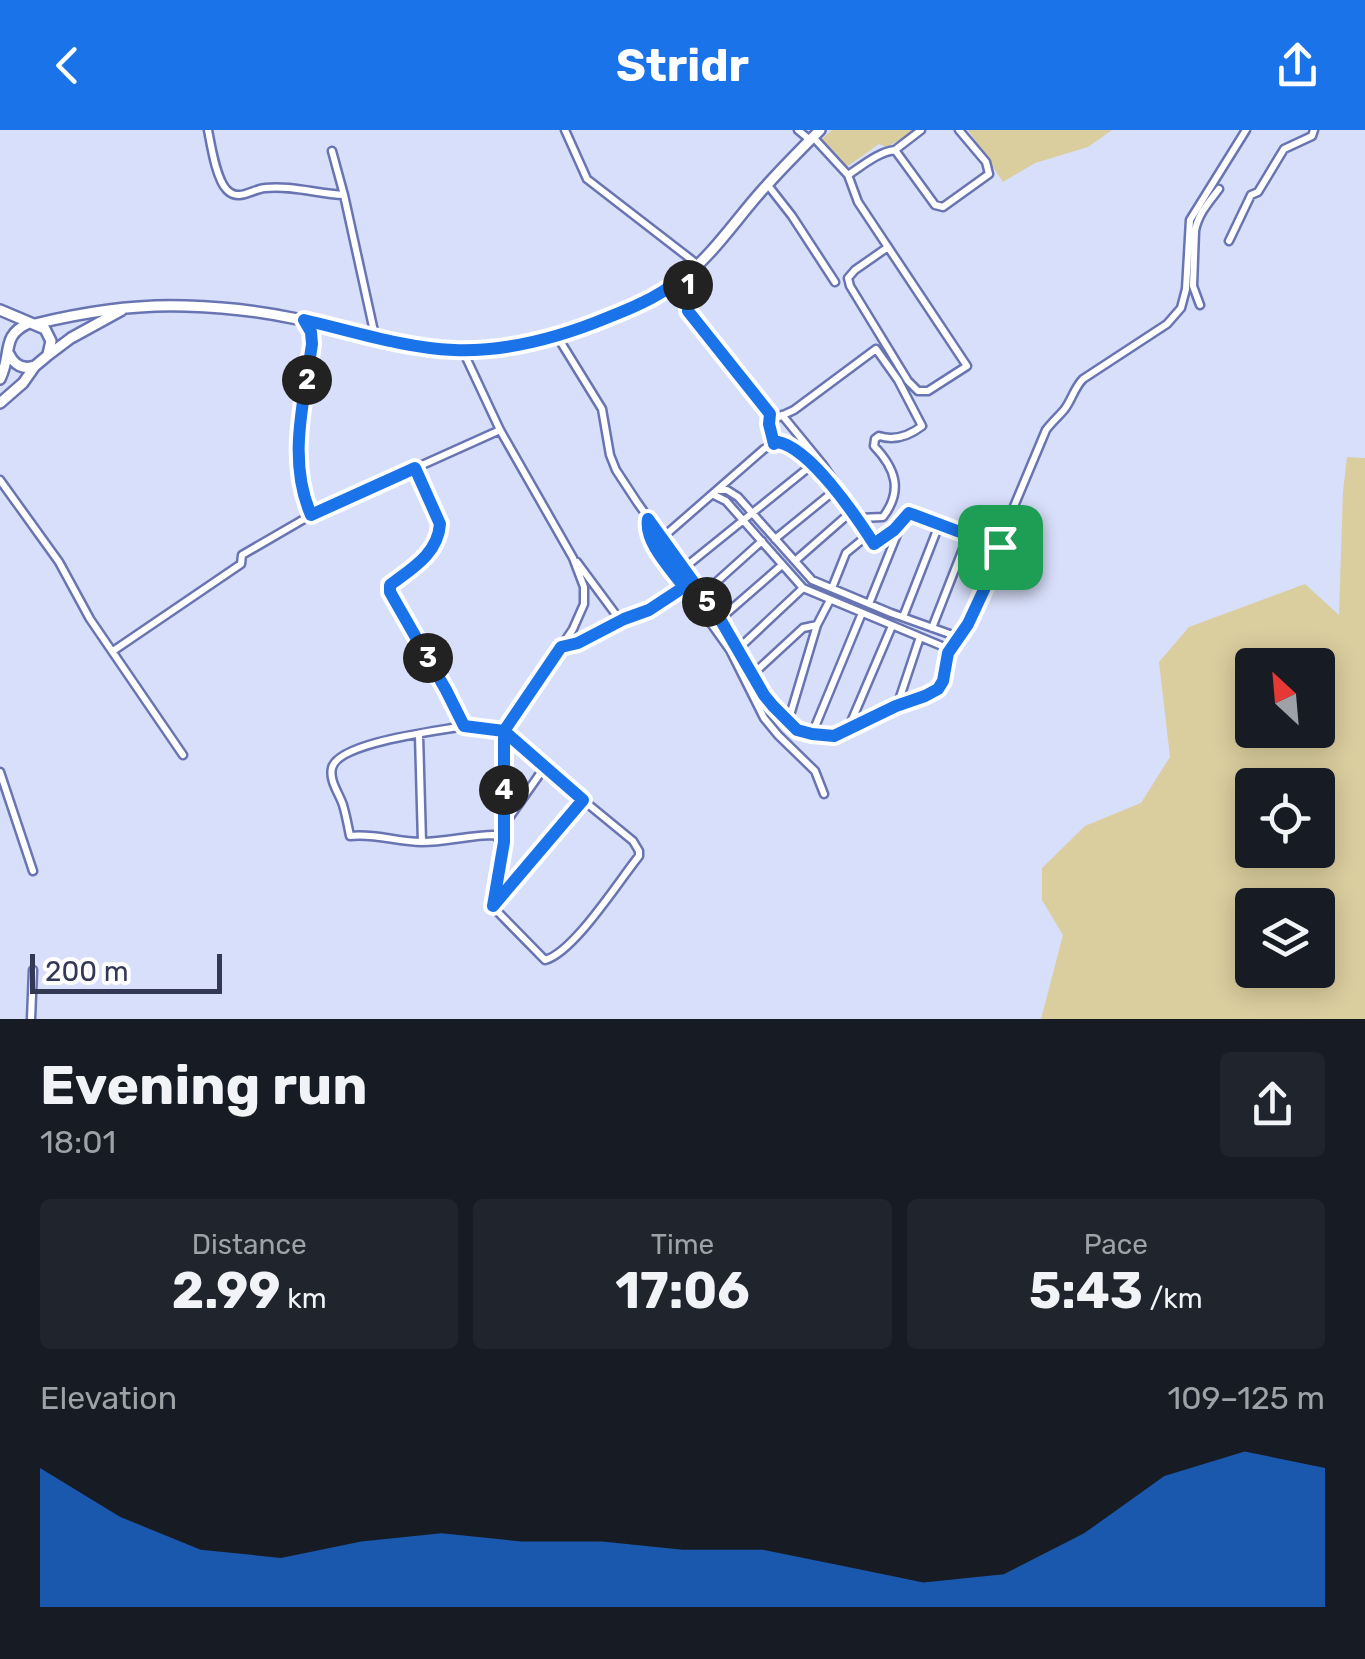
<!DOCTYPE html>
<meta charset="utf-8">
<style>
body{margin:0;font-family:Rubik,sans-serif;background:#20242c;color:#f1f3f6;height:100vh;display:flex;flex-direction:column;font-size:38px;white-space:nowrap}
*{box-sizing:border-box;margin:0}
p{font-size:32px;color:#9ea1a6}
.icon{flex:none;width:55px;height:55px;fill:none;stroke:currentColor;stroke-width:2;stroke-linecap:round;stroke-linejoin:round}
.map{position:relative;height:889px;overflow:hidden}
.side{display:flex;flex-direction:column;background:#171b24;flex:1}
.side>*{flex:none}
.needle{width:65px;rotate:334deg}
.tools{position:absolute;left:1235px;top:518px;display:grid;gap:20px}
.tools a{display:grid;place-items:center;width:100px;height:100px;border-radius:10px;background:#171b24;box-shadow:0 5px 25px #0003;font-size:50px}
.scale{position:absolute;left:30px;bottom:25px;width:192px;box-sizing:border-box;padding-left:10px;border:5px solid #333954;border-top:0;font-size:28px;line-height:35px;white-space:nowrap;color:#333954;-webkit-text-stroke:8px #fff;paint-order:stroke}
.pin{position:absolute;display:grid;place-items:center;width:85px;height:85px;color:#fff;margin:-42px;border-radius:20px;box-shadow:0 5px 15px #0006}
.km{position:absolute;width:50px;height:50px;margin:-25px;border-radius:50%;background:#222;color:#fff;font-size:28px;line-height:50px;text-align:center}
.round{display:grid;place-items:center;flex:none;width:105px;height:105px;border-radius:10px;background:#20242c}
.summary{display:flex;align-items:center;justify-content:space-between;height:170px;padding:0 40px}
h1{font-size:55px;font-weight:700;line-height:75px}
.metrics{display:grid;grid-template-columns:repeat(3,1fr);gap:15px;height:170px;padding:10px 40px}
.metrics div{display:grid;align-content:center;border-radius:10px;background:#20242c;text-align:center}
.metrics b{font-size:50px;font-weight:700}
.metrics small{font-size:28px;font-weight:400}
.metrics p{font-size:28px}
.chart{height:280px;padding:20px 40px}
.chart p{display:flex;justify-content:space-between}
.chart svg{width:100%;height:180px;margin-top:10px;fill:#1a73e8;opacity:.7}
header{display:flex;justify-content:space-between;align-items:center;height:130px;padding:0 40px;background:#1a73e8;color:#fff;font-size:45px;font-weight:700}
.map>svg:first-child{display:block}
</style>
<header><svg class="icon" aria-label="back" viewBox="0 0 24 24"><path d="M15 5l-7 7 7 7"/></svg>Stridr<svg class="icon" aria-label="share" viewBox="0 0 24 24"><path d="M12 15V3M7 8l5-5 5 5M5 13v7h14v-7"/></svg></header>
<div class="map">
<svg width="1365" height="889" viewBox="0 0 1365 889">
<rect width="100%" height="100%" fill="#d8dffa"/>
<path fill="#dacd9e" fill-rule="evenodd" d="M832,0H916L887,17L879,14L845,38L821,10Z
M968,0H1112L1088,17L1035,33L1003,52Z
M1347,327L1365,328V889H1041L1063,805L1042,770V738L1085,696L1141,673L1170,627L1159,532L1189,497L1305,454L1339,485L1343,362ZM1318,535V600H1252V535ZM1318,655V720H1252V655ZM1318,775V840H1252V775Z"/>
<g fill="none" stroke-linecap="round" stroke-linejoin="round">
<g stroke="#6975b2" stroke-width="11">
<path id="street" d="M208,0C211,15 216,49 227,60C239,72 252,59 265,58C291,55 318,64 344,65
M565,0L587,49L697,134
M798,0L810,10
M813,7L848,45L858,72L967,236L928,261H918L908,251L850,156L848,148L855,140L888,117
M895,20L935,75L943,77L989,44L986,32L959,0
M332,21L344,65L375,206
M848,45C862,36 878,22 895,20L921,0
M767,54L792,86L835,152
M1229,111L1251,65L1258,62L1284,19L1312,6L1314,0
M689,143L688,181L770,284L779,287L794,280L876,219L898,250L922,296C909,306 895,311 879,306L875,309L874,316C896,339 903,361 883,387L859,388L823,335L782,285
M1200,175L1193,156L1195,101C1198,84 1209,72 1219,59
M305,192L311,201L312,213C304,271 287,330 311,385L500,300
M557,206L602,279L610,325L616,340L637,372L720,489L764,565L797,599L812,604L834,606L897,576L925,566L938,559L943,551L947,523L968,494L995,436L1007,393L1046,300C1052,292 1058,287 1064,280C1072,270 1074,258 1083,249L1167,194L1181,178L1186,159L1190,90L1246,0
M463,221L500,300L573,428L584,457V474L573,499L504,601V711
M770,284L769,294L774,314
M415,338L440,394C438,424 411,439 390,455V462L446,560L463,595
M0,350L59,432L90,489L183,625
M720,360H727L738,367L812,450L891,483L958,507
M714,365L726,371L803,458L949,519
M856,387L874,414L894,400L909,383L1000,417
M648,390L647,397L650,408L730,520L764,588L778,605L815,641L824,664
M662,408L764,319L777,312C807,318 824,348 842,369
M775,409L834,361
M795,431L851,382
M577,432L617,486L624,489L649,480L683,458
M684,438L813,334
M832,458L846,423L868,405
M703,464L762,411
M869,474L900,397
M903,487L939,395
M720,489L782,435
M932,498L968,406
M562,517L578,513L623,489
M738,519L803,458
M113,521L241,434L242,425L311,385
M752,545L803,498L817,495
M897,576L920,507
M788,592L817,495L830,470
M464,596L504,601L544,638L633,711L639,721V726C618,752 574,822 545,830L493,777L504,712L494,705C470,705 446,712 422,712C397,712 375,703 350,706C348,696 346,685 343,675C339,663 329,651 332,638C338,612 439,601 464,596Z
M848,599L892,496
M812,604L862,483
M419,605L422,712
M0,642L33,741
M504,695L544,638
M494,776L583,670
M31,889L33,840"/>
</g>
<g stroke="#6975b2" stroke-width="14">
<path id="secondary" d="M0,180L45,199L51,211L48,224
M35,194C84,182 135,174 186,176C221,177 258,181 292,188C345,198 396,215 449,220C517,226 625,191 679,151C714,125 738,86 767,55C784,36 802,18 820,0
M9,224C14,235 23,240 35,236
M0,249C13,223 0,206 29,193
M0,273L23,253L35,236L47,226L71,208L122,180"/>
</g>
<use href="#street" stroke="#fff" stroke-width="6"/>
<use href="#secondary" stroke="#fff" stroke-width="9"/>
</g>
<g fill="none" stroke-linecap="round" stroke-linejoin="round">
<g stroke="#fff" stroke-width="20">
<path id="route" d="M1000,417L909,383L894,400L874,414C856,386 810,318 778,312L774,314L769,294L770,284L688,181V142C667,163 637,176 609,187C561,207 507,222 454,220C404,218 352,201 304,190L311,202L312,214C304,271 287,330 311,385L415,338L440,394C438,424 411,439 390,455V462L446,560L464,596L504,601L583,670L493,776L504,712V601L561,517L578,513L624,489L649,480L684,457C671,439 644,412 648,389L720,489L764,565L773,576L797,600L812,604L834,606L896,576L925,566L938,559L943,551L948,523L968,494L995,436L1000,417"/>
</g>
<use href="#route" stroke="#1a73e8" stroke-width="12"/>
</g>
</svg>
<div class="tools">
<a><svg class="needle" viewBox="-14 -14 28 28"><path d="M0-13l5 13h-10z" fill="#e53935"/><path d="M0 13l5-13h-10z" fill="#9ea1a6"/></svg></a>
<a><svg class="icon" aria-label="locate" viewBox="0 0 24 24"><circle cx="12" cy="12" r="6"/><path d="M12 2v4M12 18v4M2 12h4M18 12h4"/></svg></a>
<a><svg class="icon" aria-label="layers" viewBox="0 0 24 24"><path d="M12 4l9 5-9 5-9-5zM3 14l9 5 9-5"/></svg></a>
</div>
<div class="scale">200 m</div>
<div class="pin" style="left:1000px;top:417px;background:#1e9e55"><svg class="icon" aria-label="arrive" viewBox="0 0 24 24"><path d="M6 21V4h12l-3 4 3 4H6"/></svg></div>
<b class="km" style="left:688px;top:155px">1</b>
<b class="km" style="left:307px;top:250px">2</b>
<b class="km" style="left:428px;top:528px">3</b>
<b class="km" style="left:504px;top:660px">4</b>
<b class="km" style="left:707px;top:472px">5</b>
</div>
<section class="side">
<div class="summary"><div><h1>Evening run</h1><p>18:01</p></div><a class="round"><svg class="icon" aria-label="share" viewBox="0 0 24 24"><path d="M12 15V3M7 8l5-5 5 5M5 13v7h14v-7"/></svg></a></div>
<div class="metrics">
<div><p>Distance</p><b>2.99<small> km</small></b></div>
<div><p>Time</p><b>17:06</b></div>
<div><p>Pace</p><b>5:43<small> /km</small></b></div>
</div>
<div class="chart"><p><span>Elevation</span>109–125 m</p>
<svg viewBox="0 0 160 44" preserveAspectRatio="none"><path d="M0 44V10L10 22L20 30L30 32L40 28L50 26L60 28L70 28L80 30L90 30L100 34L110 38L120 36L130 26L140 12L150 6L160 10V44z"/></svg>
</div>
</section>
